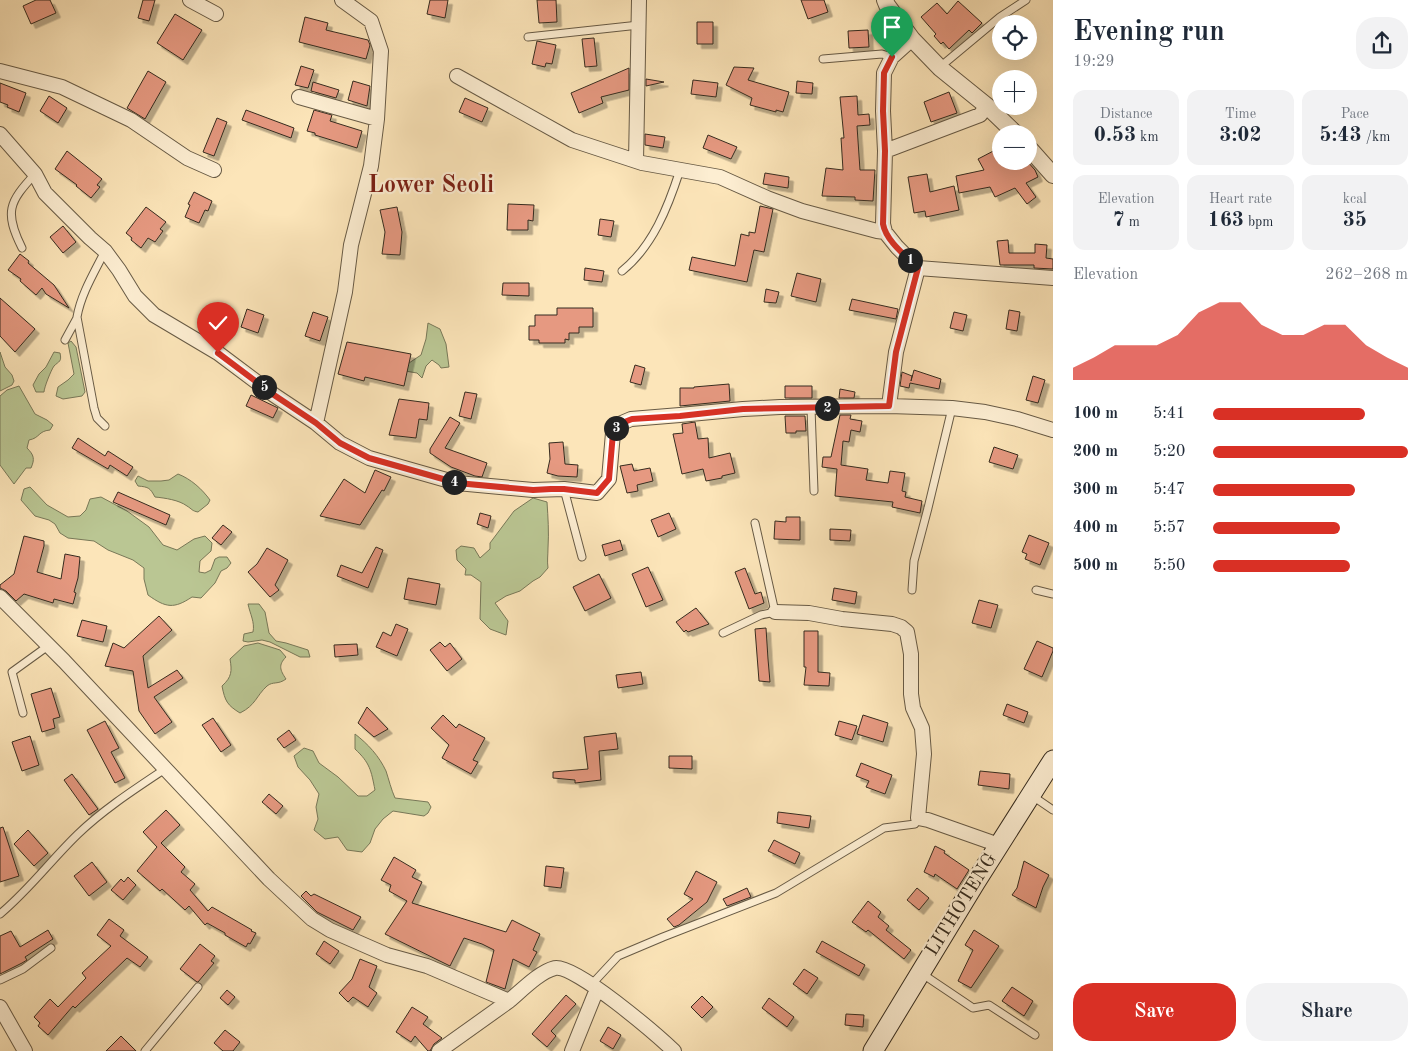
<!DOCTYPE html>
<meta charset="utf-8">
<style>
body{margin:0;font-family:"Old Standard TT",serif;background:#f2f2f3;color:#1f2937;height:100vh;display:flex;flex-direction:column;font-size:19px;white-space:nowrap}
*{box-sizing:border-box;margin:0}
p{font-size:16px;color:#747a83}
.icon{flex:none;width:28px;height:28px;fill:none;stroke:currentColor;stroke-width:2;stroke-linecap:round;stroke-linejoin:round}
.map{position:relative;flex:1;overflow:hidden}
.side{display:flex;flex-direction:column;background:#fff;width:375px}
.side>*{flex:none}
.controls{position:absolute;left:992px;top:15px;display:grid;gap:10px}
.controls a{display:grid;place-items:center;width:45px;height:45px;border-radius:50%;background:#fff;box-shadow:0 5px 20px #0002;font-size:25px}
.pin{position:absolute;display:grid;place-items:center;width:42px;height:42px;color:#fff;margin:-51px -21px;border-radius:50% 50% 50% 0;rotate:-45deg;box-shadow:0 0 5px #0007}
.pin .icon{rotate:45deg}
.km{position:absolute;width:25px;height:25px;margin:-12px;border-radius:50%;background:#222;color:#fff;font-size:14px;line-height:25px;text-align:center}
.round{display:grid;place-items:center;flex:none;width:52px;height:52px;border-radius:20px;background:#f2f2f3}
.headline{display:flex;align-items:center;justify-content:space-between;height:85px;padding:0 20px}
h1{font-size:28px;font-weight:700;line-height:38px}
.metrics{display:grid;grid-template-columns:repeat(3,1fr);gap:8px;height:85px;padding:5px 20px}
.metrics div{display:grid;align-content:center;border-radius:12px;background:#f2f2f3;text-align:center}
.metrics b{font-size:21px;font-weight:700}
.metrics small{font-size:14px;font-weight:400}
.metrics p{font-size:14px}
.chart{height:140px;padding:10px 20px}
.chart p{display:flex;justify-content:space-between}
.chart svg{width:100%;height:90px;margin-top:5px;fill:#d93025;opacity:.7}
.action{display:flex;gap:10px;margin-top:auto;padding:10px 20px}
.action a{flex:1;height:58px;border-radius:20px;background:#d93025;color:#fff;font-size:20px;font-weight:700;line-height:58px;text-align:center}
.action a+a{background:#f2f2f3;color:#1f2937}
ul{padding:0 20px;list-style:none;font-size:16px}
li{display:grid;grid-template-columns:80px 60px 1fr;align-items:center;height:38px}
li i{height:12px;border-radius:6px;background:#d93025}
main{display:flex;flex:1;min-height:0}
.map>svg:first-child{display:block}
</style>
<main>
<div class="map">
<svg width="1053" height="1051" viewBox="0 0 1053 1051">
<defs>
<filter id="shadow"><feDropShadow dx="4.5" dy="4.5" stdDeviation="0" flood-color="#0004"/></filter>
</defs>
<rect width="100%" height="100%" fill="#fce5b9"/>
<filter id="stains"><feTurbulence type="fractalNoise" baseFrequency=".004" numOctaves="4"/><feColorMatrix values="0 0 0 0 .2 0 0 0 0 .09 0 0 0 0 .02 0 0 0 .5 -.17"/></filter>
<radialGradient id="worn" r=".72"><stop offset=".6" stop-color="#630" stop-opacity="0"/><stop offset="1" stop-color="#630" stop-opacity=".3"/></radialGradient>
<path fill="#bac693" stroke="#787858" d="M428,323L440,329L446,344L449,367L441,368L439,365L432,360L426,366L422,378L417,373L405,371L406,365L421,355L426,339Z
M71,341L76,347L85,392L82,396L63,399L56,396L58,387L68,380L74,374L68,343Z
M0,352L5,367L12,375L14,381L12,385L0,391Z
M54,352L60,353C62,362 59,361 54,366C51,370 44,388 44,392H36L33,385L39,374L46,367Z
M19,386L35,414L47,420L53,425L50,430C38,431 40,438 29,440L27,448C34,455 35,459 31,468H26L14,484L0,465V396L7,390Z
M178,474C191,479 202,489 210,500L208,504L198,512C192,511 192,509 187,506C179,500 165,498 155,497C150,488 149,487 138,486L135,481L138,476L148,481H161L169,480Z
M30,487L47,505L68,517L80,516L86,510L90,499L101,497L127,511L149,527L163,545L177,550L194,539L205,536L212,543L211,551L200,561L199,572L205,573L211,570L215,559L219,557H227L231,563L227,568L221,571L215,583L201,598L192,597C174,609 166,608 148,595L144,579V568L133,560L108,550L94,541L68,538L60,533L55,524L49,520L35,516L21,500L24,489Z
M533,498L547,502C548,517 549,532 548,548C548,555 547,561 548,568L540,577L533,581L520,591L506,596L495,603L508,621L506,635L490,629L480,619L481,582L471,575H465L466,569L457,560L456,550L461,546L474,548L480,558L490,549V543L514,511Z
M248,604H259L265,612L269,633L276,641L286,643L308,650L310,657H300L270,642L262,640L248,642L243,641L244,634L253,632C255,622 250,614 248,604Z
M258,643L280,650L286,657C278,665 280,670 286,679C278,685 273,681 267,686C256,696 256,705 240,713C227,705 225,701 222,686C232,677 232,671 230,659L244,646Z
M355,734C368,744 379,756 386,771C389,780 391,789 395,798L428,802L431,807L428,813L424,816L393,811L383,819L375,829L370,843L362,852L347,850L338,837L325,839L314,830L318,819L316,807L319,794L310,780L298,767L294,756L304,748L313,751L319,763L338,777L358,796H367L375,790C371,770 370,763 355,749Z"/>
<path fill="#e69981" stroke="#352b1e" filter="url(#shadow)" d="M36,0H50L56,13L31,24L23,6Z
M143,0H155L149,21L138,18Z
M430,0H448L445,18L427,14Z
M537,0H556L557,22L539,23Z
M801,0H824L828,12L808,19Z
M958,1L982,23L972,33L969,30L949,49L943,42L941,44L934,36L936,34L921,17L937,3L947,14Z
M175,14L202,30L183,60L157,43Z
M305,17L328,23L326,30L368,40L370,45L366,59L299,42Z
M697,22H713V44H697Z
M868,30L869,47L849,48L848,31Z
M594,38L597,66L585,67L582,39Z
M537,41L556,45L552,64L546,63L545,67L532,64Z
M301,66L314,70L308,88L295,85Z
M734,67L754,68L748,80L789,92L783,112L776,110V112L750,105L752,98L726,85Z
M629,68V90L601,97L603,103L579,113L571,93Z
M148,71L166,82L145,119L127,108Z
M646,79L664,82L646,86Z
M693,80L718,83L716,97L691,94Z
M353,81L370,86L367,106L348,100Z
M797,81L813,83L812,94L796,93Z
M313,82L339,90L336,98L311,91Z
M0,83L26,93L19,112L7,107L8,105L0,102Z
M949,92L957,113L931,122L924,102Z
M49,96L67,108L58,123L40,111Z
M857,96L858,115L869,114L870,125L857,126L860,170H875L873,201L855,200V197L822,196L826,168L843,170L841,138H844L840,97Z
M465,98L488,108L482,122L459,112Z
M246,110L294,128L291,138L242,120Z
M314,110L332,115L330,121L362,131L357,148L315,135V133L307,131Z
M217,118L227,122L214,156L203,152Z
M645,134L665,137L663,148L645,145Z
M708,135L737,147L731,159L703,148Z
M1001,147V161H1027L1035,170L1038,177L1026,183L1036,197L1027,204L1015,188L995,197L990,187L959,193L956,176L984,170L978,159Z
M67,151L102,179L97,185L100,187L91,198L76,186L77,185L55,169Z
M765,173L789,177L788,188L763,184Z
M927,174L930,192L954,186L959,210L926,217L925,211L914,213L908,177Z
M194,192L212,201L208,211L205,210L199,223L185,217L190,205L188,204Z
M508,204L534,205L533,221L528,220V230H507Z
M760,206L773,209L764,252L754,250L747,282L689,270L692,257L735,266L741,234L749,236V232L755,233Z
M146,207L166,222L160,229L163,231L155,242L148,238L141,248L131,240L132,238L126,233Z
M397,207L402,232L400,255L382,254L385,232L380,210Z
M600,219L614,221L611,237L598,235Z
M63,226L76,242L63,253L50,237Z
M1008,240L1009,253H1035V244L1047,245L1046,258L1053,259V269L1034,268V265H1000L997,241Z
M20,254L29,261L28,263L54,285L69,308L46,294L42,288L36,295L20,281L21,279L8,270Z
M585,268L604,271L602,282L584,280Z
M797,273L821,279L816,302L791,296Z
M503,283H529V296L502,295Z
M766,289L779,292L776,303L764,302Z
M0,298L35,329L15,352L0,336Z
M852,299L898,309L896,319L849,310Z
M557,308H593V327H579V333H569V340L565,339V343H539V340H529V326H535V315H557Z
M247,309L264,315L258,333L241,327Z
M1009,310L1020,312L1017,331L1006,329Z
M313,312L328,317L320,341L305,336Z
M954,312L967,315L963,331L950,328Z
M347,342L411,354L404,386L365,377L364,381L338,374Z
M635,365L645,368L641,385L630,382Z
M914,370L941,379L939,389L910,383L909,388L900,386L902,372L912,376L911,381Z
M1033,376L1045,380L1038,403L1026,400Z
M729,384L730,401L680,406V388H694V387Z
M785,386H812V398H785Z
M840,389L855,392L854,398H839Z
M465,392L477,394L471,419L459,416Z
M251,395L278,408L273,418L246,406Z
M399,399L429,403L427,420L419,419L416,438L389,435Z
M840,415H851L850,419L862,421L860,432L851,430L849,442L843,441L841,465L868,469L866,480L888,483L890,471L905,473L902,491L906,492L905,497L922,501L920,513L892,507L893,502L835,496L837,469L822,467L823,457H831Z
M785,416H805L806,431H796V433H786Z
M450,417L460,423L445,448L487,463L482,477L475,476L451,467L430,453V449Z
M695,422L698,439L708,438L709,458L730,453L735,473L722,476V478L706,481L703,469L682,474L673,434L683,433L682,424Z
M78,438L105,456L108,451L133,467L127,476L110,465L108,469L72,448Z
M563,442L565,464L578,465L577,477L558,476L547,473L550,459L549,443Z
M994,447L1018,455L1013,469L989,462Z
M632,464L634,471L650,468L653,481L637,485L638,491L627,493L620,466Z
M375,470L391,477L384,491L382,490L360,525L320,516L344,479L365,493Z
M118,492L170,515L166,525L113,502Z
M480,513L491,516L488,528L477,524Z
M669,513L676,529L658,537L651,520Z
M786,517H800V540L774,539L775,521L786,522Z
M223,525L232,532L221,545L212,538Z
M830,529L851,530L850,541L830,540Z
M1029,535L1049,543L1040,565L1025,559L1027,554L1022,552Z
M24,536L44,541V546L37,572L61,579L65,554L80,557L78,578L74,592L76,593L73,604L54,599L53,603L24,594L16,601L6,591L0,588V585L14,574Z
M620,540L623,550L605,556L602,545Z
M376,547L383,550L368,588L337,576L341,565L362,573Z
M267,548L288,560L275,585L279,590L270,597L248,572L257,564Z
M648,567L663,600L646,607L632,574Z
M745,568L755,594L761,592L764,603L749,609L735,572Z
M599,574L611,598L585,611L573,587Z
M408,578L440,584L436,605L404,599Z
M834,588L857,592L855,604L832,600Z
M979,600L998,605L991,628L972,623Z
M696,608L709,624L688,632L686,630L684,632L676,622Z
M159,616L172,630L143,656L148,688L177,670L183,678L154,697L172,722L155,734L139,711L133,671L105,666L113,643L124,648Z
M82,620L107,626L103,642L77,636Z
M396,624L408,629L397,656L376,647L383,632L391,636Z
M766,628L768,659L770,682L759,681L755,629Z
M804,631H818V672L830,673L829,686L804,685L806,667H804Z
M1037,641L1053,648V651L1042,677L1024,669Z
M440,642L445,647L450,643L462,659L447,671L430,650Z
M357,644L358,655L335,657L334,645Z
M641,672L643,684L618,688L616,675Z
M51,688L60,717L53,719L55,728L42,732L31,694Z
M1007,704L1028,712L1024,723L1003,715Z
M367,707L388,729L374,737L358,723Z
M443,715L456,728L459,724L485,738L473,760L478,762L471,774L442,758L449,745L431,728Z
M863,715L888,723L883,742L857,734Z
M213,718L231,745L221,752L202,725Z
M105,721L119,748L111,752L125,778L115,783L87,730Z
M839,721L857,726L852,740L835,735Z
M289,730L296,740L284,748L277,739Z
M616,733L618,749L599,751L601,780L575,783V780L553,778V772L588,769L584,737Z
M30,736L39,765L22,771L12,742Z
M669,756H692V769L669,768Z
M861,763L892,775L885,794L866,787L869,781L856,776Z
M980,771L1010,774L1009,789L978,785Z
M72,774L98,809L89,815L64,780Z
M269,794L283,806L276,814L262,802Z
M166,810L180,825L161,843L185,867L181,872L195,884L190,890L208,911L212,907L252,930L251,931L256,933L250,944L248,943L246,947L225,935V933L207,923L205,925L189,906L185,910L162,889L160,891L137,871L157,847L143,832Z
M778,812L811,816L809,828L777,823Z
M3,827L19,876L0,882V828Z
M28,830L48,853L34,866L14,844Z
M774,840L800,853L795,864L768,851Z
M935,846L945,851L944,853L969,870L957,889L935,874L934,877L924,872Z
M394,857L416,870L412,877L422,882L412,903L506,932L512,920L540,934L533,950L537,952L529,967L513,959L505,989L486,982L494,950L482,944L464,938L450,966L385,934L407,901L389,891L391,885L381,880Z
M1024,861L1049,875L1043,887L1036,908L1012,895L1017,888Z
M92,862L107,882L89,896L74,876Z
M546,866L564,868L561,888L544,886Z
M696,871L717,882L707,902L679,925L674,927L667,919L693,899L684,894Z
M128,877L136,885L123,900L111,890L121,879L124,882Z
M747,888L751,897L727,906L723,899Z
M917,888L929,898L919,910L907,900Z
M306,891L311,896L314,894L361,917L353,930L317,912L301,896Z
M868,901L881,912L878,917L889,926L886,930L911,950L904,959L868,930L866,932L852,922Z
M109,919L124,930L120,936L148,957L140,967L127,958L75,1008L73,1006L48,1035L38,1026L40,1023L34,1017L50,999L58,1007L86,978L82,973L111,946L97,935Z
M48,930L53,939L25,957L27,960L22,963L0,974V936L11,931L20,947Z
M974,930L999,946L971,988L958,981L973,950L965,945Z
M324,941L339,951L330,964L316,954Z
M822,941L865,965L859,976L816,952Z
M200,944L215,956L211,961L214,963L198,982H197L180,969Z
M360,959L377,966L369,987L377,993L368,1007L353,997L348,1002L339,993L352,979Z
M804,969L818,978L807,994L793,984Z
M1012,987L1033,1001L1024,1016L1002,1001Z
M227,990L235,997L228,1005L220,998Z
M566,995L576,1004L551,1031L556,1036L547,1047L532,1034Z
M702,996L713,1007L702,1018L691,1007Z
M769,998L794,1017L787,1027L762,1008Z
M412,1007L428,1017L423,1024L442,1038L434,1044L430,1051H428L415,1036L411,1042L396,1032Z
M846,1014L864,1015L863,1027L845,1025Z
M608,1027L621,1035L613,1049L600,1041Z
M225,1030L240,1042L233,1051H223L214,1043Z
M121,1036L136,1051H106Z"/>
<g fill="none" stroke-linecap="round" stroke-linejoin="round">
<g stroke="#675a45" stroke-width="9">
<path id="service" d="M528,37L639,25
M823,59L882,54L892,57
M940,67L1000,17L1026,0
M22,248C4,212 9,202 35,174
M622,271C653,246 668,207 680,170
M65,340L77,318
M811,408L814,491
M105,426L97,418L94,408L77,317C81,294 94,273 105,251
M564,489L582,557
M912,590L914,561L928,508L952,408
M1036,590L1053,594
M723,633L761,615L775,612L755,523
M23,713L12,672L48,646
M1031,795L1053,810
M0,914C29,890 51,860 78,834C104,809 135,789 165,769
M921,973L973,1008L989,1005L1035,1035
M0,980L23,969L51,948
M592,984L618,956L663,937L776,893L884,828L915,824L918,818
M145,1051L198,987"/>
</g>
<g stroke="#675a45" stroke-width="16">
<path id="minor" d="M190,0L216,14
M0,71L62,87L131,120L187,158L214,170
M457,76L572,140L642,163L720,177L767,198L802,211L877,231L885,232L897,247L918,268L1053,278
M299,97L377,119
M0,134L35,174L45,193L90,238L105,251L119,270L135,296L154,315L218,353L274,395L316,423L340,443L369,458L457,483L533,490L564,489L597,493L609,479L613,433L617,425L631,419L680,415L743,409L780,407L889,406L952,408L985,412L1017,419L1053,430
M885,151L980,115L987,106
M636,161L639,0
M885,232L883,224L885,151L883,111L884,73L892,57L912,39
M889,406L896,352L918,268
M316,423L345,292L351,245L371,166L377,119L381,51L371,21L342,0
M0,597L64,661L269,879L312,919L330,930L387,955L427,966L509,1001C522,990 539,972 555,968C575,964 657,1035 674,1051
M775,612L809,613L842,619L892,624L901,627L907,632L911,654V694L913,708L922,728L924,754L918,818L928,820L999,845
M0,1007L25,1051
M439,1051L509,1001
M572,1051L597,989"/>
</g>
<g stroke="#675a45" stroke-width="18">
<path id="tertiary" d="M885,0L887,5L912,39L940,68L987,106L1016,134
M1029,148L1053,175"/>
</g>
<g stroke="#352b1e" stroke-width="21">
<path id="secondary" d="M873,1051L975,883L1053,760"/>
</g>
<use href="#service" stroke="#fdeed2" stroke-width="7"/>
<use href="#minor" stroke="#fdeed2" stroke-width="14"/>
<use href="#tertiary" stroke="#fdeed2" stroke-width="16"/>
<use href="#secondary" stroke="#fdeed2" stroke-width="19"/>
</g>
<g fill="none" stroke-linecap="round" stroke-linejoin="round">
<g stroke="#fff" stroke-width="10">
<path id="route" d="M218,353L274,395L316,423L340,443L369,458L457,483L533,490L551,489H564L597,493L609,479L613,433L617,425L632,419L680,416L743,409L889,406L896,352L918,268C906,256 886,241 883,224L885,151L883,111L884,73L892,57"/>
</g>
<use href="#route" stroke="#d93025" stroke-width="6"/>
</g>
<g text-anchor="middle" dominant-baseline="central" stroke-width="4.5" stroke-linejoin="round" paint-order="stroke">
<g font-size="19" fill="#352b1e" stroke="#fdeed2">
<text transform="translate(962 905) rotate(-58)">LITHOTENG</text>
</g>
<g font-size="24" font-weight="bold" fill="#7a1f14" stroke="#fdeed2">
<text x="431" y="186">Lower Seoli</text>
</g>
</g>
<rect width="100%" height="100%" filter="url(#stains)"/>
<rect width="100%" height="100%" fill="url(#worn)"/>
</svg>
<div class="controls">
<a><svg class="icon" aria-label="locate" viewBox="0 0 24 24"><circle cx="12" cy="12" r="6"/><path d="M12 2v4M12 18v4M2 12h4M18 12h4"/></svg></a>
<a>+</a>
<a>−</a>
</div>
<div class="pin" style="left:892px;top:57px;background:#1e9e55"><svg class="icon" aria-label="arrive" viewBox="0 0 24 24"><path d="M6 21V4h12l-3 4 3 4H6"/></svg></div>
<div class="pin" style="left:218px;top:353px;background:#d93025"><svg class="icon" aria-label="check" viewBox="0 0 24 24"><path d="M5 12l5 5 9-10"/></svg></div>
<b class="km" style="left:910px;top:260px">1</b>
<b class="km" style="left:827px;top:408px">2</b>
<b class="km" style="left:616px;top:428px">3</b>
<b class="km" style="left:454px;top:482px">4</b>
<b class="km" style="left:264px;top:387px">5</b>
</div>
<section class="side">
<div class="headline"><div><h1>Evening run</h1><p>19:29</p></div><a class="round"><svg class="icon" aria-label="share" viewBox="0 0 24 24"><path d="M12 15V3M7 8l5-5 5 5M5 13v7h14v-7"/></svg></a></div>
<div class="metrics">
<div><p>Distance</p><b>0.53<small> km</small></b></div>
<div><p>Time</p><b>3:02</b></div>
<div><p>Pace</p><b>5:43<small> /km</small></b></div>
</div>
<div class="metrics">
<div><p>Elevation</p><b>7<small> m</small></b></div>
<div><p>Heart rate</p><b>163<small> bpm</small></b></div>
<div><p>kcal</p><b>35</b></div>
</div>
<div class="chart"><p><span>Elevation</span>262–268 m</p>
<svg viewBox="0 0 160 44" preserveAspectRatio="none"><path d="M0 44V38L10 33L20 27L30 27L40 27L50 22L60 11L70 6L80 6L90 17L100 22L110 22L120 17L130 17L140 27L150 33L160 38V44z"/></svg>
</div>
<ul>
<li><b>100 m</b>5:41<i style="width:78%"></i></li>
<li><b>200 m</b>5:20<i style="width:100%"></i></li>
<li><b>300 m</b>5:47<i style="width:73%"></i></li>
<li><b>400 m</b>5:57<i style="width:65%"></i></li>
<li><b>500 m</b>5:50<i style="width:70%"></i></li>
</ul>
<div class="action"><a>Save</a><a>Share</a></div>
</section>
</main>
